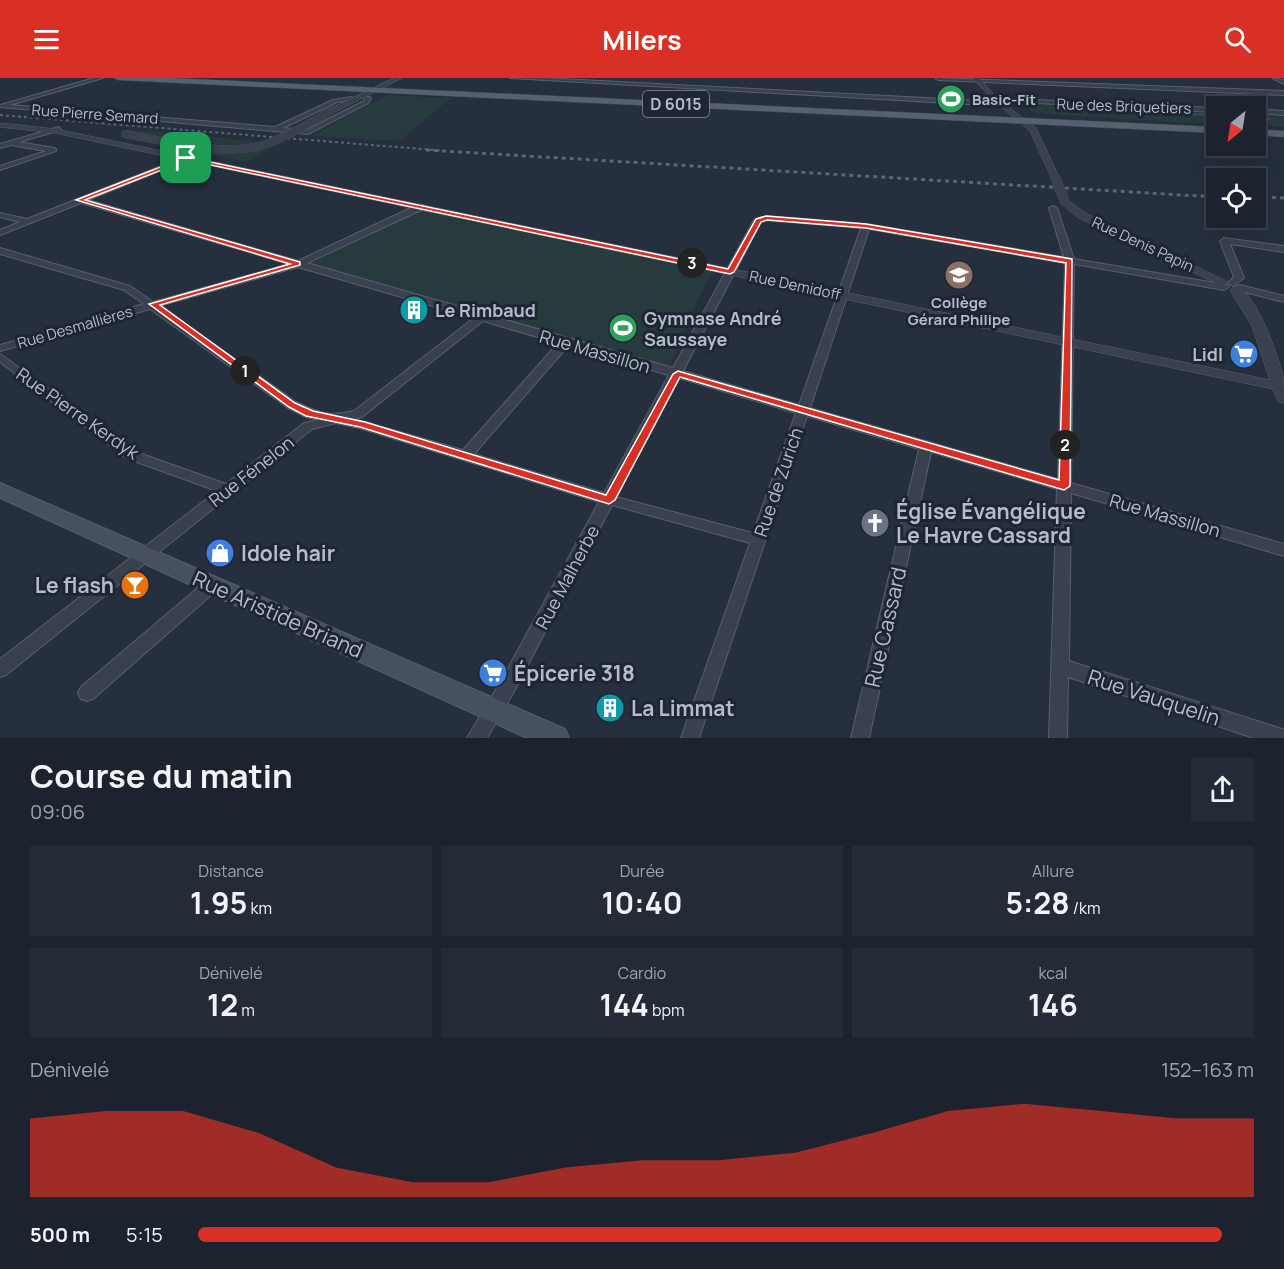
<!DOCTYPE html>
<html lang="fr">
<meta charset="utf-8">
<style>
body{margin:0;font-family:Manrope,sans-serif;background:#252b36;color:#f1f3f6;height:100vh;display:flex;flex-direction:column;font-size:22px;white-space:nowrap}
*{box-sizing:border-box;margin:0}
p{font-size:20px;color:#a0a4aa}
.icon{flex:none;width:33px;height:33px;fill:none;stroke:currentColor;stroke-width:2;stroke-linecap:round;stroke-linejoin:round}
.map{position:relative;height:660px;overflow:hidden}
.side{display:flex;flex-direction:column;background:#1c232e;flex:1}
.side>*{flex:none}
.needle{width:39px;rotate:210deg}
.buttons{position:absolute;left:1206px;top:18px;display:grid;gap:12px}
.buttons a{display:grid;place-items:center;width:60px;height:60px;border-radius:0px;background:#1c232e;box-shadow:0 6px 24px #0002,0 0 0 2px #3a404a;font-size:30px}
.pin{position:absolute;display:grid;place-items:center;width:51px;height:51px;color:#fff;margin:-26px;border-radius:12px;box-shadow:0 3px 9px #0006}
.km{position:absolute;width:30px;height:30px;margin:-15px;border-radius:50%;background:#222;color:#fff;font-size:16px;line-height:30px;text-align:center}
.round{display:grid;place-items:center;flex:none;width:63px;height:63px;border-radius:0px;background:#252b36}
.head{display:flex;align-items:center;justify-content:space-between;height:102px;padding:0 30px}
h1{font-size:33px;font-weight:700;line-height:45px}
.metrics{display:grid;grid-template-columns:repeat(3,1fr);gap:9px;height:102px;padding:6px 30px}
.metrics div{display:grid;align-content:center;border-radius:0px;background:#252b36;text-align:center}
.metrics b{font-size:30px;font-weight:700}
.metrics small{font-size:16px;font-weight:400}
.metrics p{font-size:16px}
.chart{height:168px;padding:12px 30px}
.chart p{display:flex;justify-content:space-between}
.chart svg{width:100%;height:108px;margin-top:6px;fill:#d93025;opacity:.7}
ul{padding:0 30px;list-style:none;font-size:20px}
li{display:grid;grid-template-columns:96px 72px 1fr;align-items:center;height:45px}
li i{height:15px;border-radius:8px;background:#d93025}
header{display:flex;justify-content:space-between;align-items:center;height:78px;padding:0 30px;background:#d93025;color:#fff;font-size:27px;font-weight:700}
.map>svg:first-child{display:block}
</style>
<header><svg class="icon" aria-label="menu" viewBox="0 0 24 24"><path d="M4 6h16M4 12h16M4 18h16"/></svg>Milers<svg class="icon" aria-label="search" viewBox="0 0 24 24"><circle cx="10" cy="10" r="6"/><path d="M15 15l6 6"/></svg></header>
<div class="map">
<svg width="1284" height="660" viewBox="0 0 1284 660">
<rect width="100%" height="100%" fill="#252f3e"/>
<path fill="#273b3f" d="M387,17L451,20L399,63L311,58Z
M1020,26L1216,34V46L1036,36Z
M1256,36L1284,37V49L1256,48Z
M146,52L229,60L227,61L278,66L247,84L197,74L213,66L139,55Z
M422,131L712,194L696,225L670,289L309,185Z"/>
<g fill="none" stroke-linecap="round" stroke-linejoin="round">
<path stroke="#3c4c66" stroke-width="2" d="M1170,36L1216,37
M1256,40L1270,41"/>
<g stroke="#575f6c" stroke-width="2">
<path id="minor" d="M94,0H103L10,27L275,49L333,22L352,19V21L337,24L283,50L307,52L364,23L365,21L362,17L371,20L368,25L308,56L0,29V27Z
M510,0H542L1002,24L1005,26L1002,28Z
M935,0L1284,13V17L938,2Z
M1273,0L1284,2V6L1274,1Z
M996,20L1216,30V34L994,23Z
M1256,31L1284,33V37L1256,35Z
M59,49L61,52L19,64L54,70L56,71V73L0,92V88L46,73L11,67L0,70V66Z
M189,77L192,79L191,80L88,122L298,183L417,127H423V131L307,185L673,290L754,142L766,138L866,146L1064,179L1049,130L1053,128L1057,130L1074,181L1227,207L1229,209L1224,212L1074,186L1071,405L1284,466V478L1071,415L1069,583L1282,651L1284,652V660H1254L1068,599L1067,660H1049L1057,411L931,374L869,660H851L919,371L807,338L699,660H681L750,465L612,427L512,617L487,660H467L500,605L599,424L359,350L336,345L312,351L6,597L0,599V581L217,413L126,380L0,284V276L136,374L226,406L304,345L319,342L306,339L288,330L150,231L0,273V267L144,226L124,212L0,176V170L130,208L153,224L289,186L81,125L0,157V152L20,144L0,139V135L27,141ZM766,142L861,150L799,327L683,293L761,144ZM869,151L1065,185L1058,401L810,330ZM298,189L474,240L354,333C330,339 318,335 296,324L159,228ZM483,243L558,265L463,372L354,341L362,339ZM568,268L669,297L604,415L474,376ZM679,300L796,335L753,455L616,419Z
M1224,160L1284,168V174L1230,166L1244,200L1233,208L1228,205L1234,199L1220,163Z
M1240,207L1284,218V224L1237,212V208Z
M212,501L218,503L220,507L218,511L93,621L87,623L81,621L78,615L81,609L206,503Z"/>
</g>
<g stroke="#575f6c" stroke-width="1">
<path id="tertiary" d="M394,0H402L335,34L328,32Z
M973,0H979L998,21L1036,50L1059,99L1058,101L1051,99L1030,53L994,23Z
M0,45L55,51L1270,302L1252,248L1230,212L1236,208C1256,214 1278,278 1283,298C1284,306 1284,317 1284,325L1279,324L1273,311L55,55L0,49Z
M1062,122H1068L1085,135L1228,204L1226,206H1218L1077,139L1062,126Z"/>
</g>
<g stroke="#575f6c" stroke-width="2">
<path id="secondary" d="M0,405L565,651L569,660H527L0,420Z"/>
</g>
<g stroke="#424a57" stroke-width="1">
<path id="primary" d="M114,0H171L1216,49V55L118,2Z
M1256,51L1284,53V59L1256,57Z"/>
</g>
<use href="#minor" fill="#39414e" fill-rule="evenodd"/>
<use href="#tertiary" fill="#39414e" fill-rule="evenodd"/>
<use href="#secondary" fill="#475061" fill-rule="evenodd"/>
<use href="#primary" fill="#57606e" fill-rule="evenodd"/>
<path stroke="#5c6575" stroke-width="2" stroke-dasharray="3 3" stroke-linecap="butt" d="M0,37L446,73"/>
<path stroke="#5c6575" stroke-width="3" stroke-dasharray="4 4" stroke-linecap="butt" d="M426,72L1216,119
M1256,119L1284,120"/>
<g stroke="#575f6c" stroke-width="8" stroke-linecap="butt">
<path id="tertiary-bridge-far1" d="M125,56C170,63 222,80 266,66C290,58 311,44 332,32"/>
</g>
<g stroke="#575f6c" stroke-width="10" stroke-linecap="butt">
<path id="tertiary-bridge" d="M1055,99L1065,124"/>
</g>
<use href="#tertiary-bridge-far1" stroke="#39414e" stroke-width="8"/>
<use href="#tertiary-bridge" stroke="#39414e" stroke-width="10"/>
</g>
<path fill="#d93025" stroke="#fff" stroke-width="1.5" fill-rule="evenodd" d="M186,79L728,191L756,141L766,138L866,146L1072,181L1070,408L1064,412L680,299L615,422L609,426L360,349L306,338L289,329L149,226L290,186L76,122ZM187,82L730,196L734,194L761,144L767,142L866,150L1066,185L1059,402L678,293L673,296L606,417L365,344L313,333L295,325L160,227L300,187V184L85,122Z"/>
<defs>
<g id="stadium-disc" transform="scale(1.5)"><circle r="9.5" fill="#2e9e5b" stroke="#1e2633"/><path d="M0-5a6.5 5 0 1 0 0 10a6.5 5 0 1 0 0-10ZM-3.5-1.8h7v3.6h-7Z" fill="#fff"/></g>
<g id="school-disc" transform="scale(1.5)"><circle r="9.5" fill="#8d6e63" stroke="#1e2633"/><path d="M0-5L7-2L0 1L-7-2ZM-4 1L0 2.5L4 1V4Q0 6-4 4Z" fill="#fff"/></g>
<g id="building-disc" transform="scale(1.5)"><circle r="9.5" fill="#0f9aa8" stroke="#1e2633"/><path d="M-4-6H4V6H1V3H-1V6H-4ZM-2.5-4.3h1.7v1.8h-1.7ZM.8-4.3h1.7v1.8H.8ZM-2.5-1h1.7V.8h-1.7ZM.8-1h1.7V.8H.8Z" fill="#fff"/></g>
<g id="supermarket-disc" transform="scale(1.5)"><circle r="9.5" fill="#3f7fe0" stroke="#1e2633"/><path d="M-6-5.5h2.5l.6 2H6L4.5 2H-2.5L-4.4-4H-6ZM-1.5 3.2a1.3 1.3 0 1 0 .1 0ZM3 3.2a1.3 1.3 0 1 0 .1 0Z" fill="#fff"/></g>
<g id="church-disc" transform="scale(1.5)"><circle r="9.5" fill="#6b7280" stroke="#1e2633"/><path d="M-1.2-6h2.4v3.5h3.3v2.4h-3.3V6h-2.4V-.1h-3.3v-2.4h3.3Z" fill="#fff"/></g>
<g id="shop-disc" transform="scale(1.5)"><circle r="9.5" fill="#3f7fe0" stroke="#1e2633"/><path d="M-5-2.5h2.3a2.7 3.5 0 0 1 5.4 0H5L5.5 6h-11ZM-1.5-2.5h3a1.5 2.3 0 0 0-3 0Z" fill="#fff"/></g>
<g id="bar-disc" transform="scale(1.5)"><circle r="9.5" fill="#e8710a" stroke="#1e2633"/><path d="M-6-5H6L.8 .8V4.5H3.5V6h-7V4.5H-.8V.8Z" fill="#fff"/></g>
</defs>
<g fill-rule="evenodd">
<use href="#stadium-disc" x="951" y="21"/>
<use href="#school-disc" x="959" y="197"/>
<use href="#building-disc" x="414" y="232"/>
<use href="#stadium-disc" x="623" y="250"/>
<use href="#supermarket-disc" x="1244" y="276"/>
<use href="#church-disc" x="875" y="445"/>
<use href="#shop-disc" x="220" y="475"/>
<use href="#bar-disc" x="135" y="507"/>
<use href="#supermarket-disc" x="493" y="595"/>
<use href="#building-disc" x="610" y="630"/>
</g>
<g text-anchor="middle" dominant-baseline="central" stroke-width="6" stroke-linejoin="round" paint-order="stroke">
<g font-size="15" font-weight="bold" fill="#b5bcc9" stroke="#1e2633" text-anchor="start">
<text x="972" y="21">Basic-Fit</text>
<text x="959" y="224" text-anchor="middle">Collège<tspan x="959" dy="17">Gérard Philipe</tspan></text>
</g>
<g font-size="15" fill="#b5bcc9" stroke="#1e2633">
<text transform="translate(1124 28) rotate(2)">Rue des Briquetiers</text>
<text transform="translate(95 36) rotate(4)">Rue Pierre Semard</text>
<text transform="translate(1143 166) rotate(25)">Rue Denis Papin</text>
<text transform="translate(795 207) rotate(12)">Rue Demidoff</text>
<text transform="translate(75 249) rotate(-16)">Rue Desmallières</text>
</g>
<rect fill="#1e2633" stroke="#888f9c" stroke-width="1.5" x="643" y="13" width="66" height="26" rx="4.5"/>
<g font-size="16" font-weight="bold" fill="#b5bcc9">
<text x="676" y="26">D 6015</text>
</g>
<g font-size="18" font-weight="bold" fill="#b5bcc9" stroke="#1e2633" text-anchor="start">
<text x="435" y="232">Le Rimbaud</text>
<text x="644" y="240">Gymnase André<tspan x="644" dy="21">Saussaye</tspan></text>
<text x="1223" y="276" text-anchor="end">Lidl</text>
</g>
<g font-size="18" fill="#b5bcc9" stroke="#1e2633">
<text transform="translate(595 273) rotate(16)">Rue Massillon</text>
<text transform="translate(78 335) rotate(35)">Rue Pierre Kerdyk</text>
<text transform="translate(251 393) rotate(-38)">Rue Fénelon</text>
<text transform="translate(778 404) rotate(-71)">Rue de Zurich</text>
<text transform="translate(1165 437) rotate(16)">Rue Massillon</text>
<text transform="translate(567 499) rotate(-62)">Rue Malherbe</text>
</g>
<g font-size="21" font-weight="bold" fill="#b5bcc9" stroke="#1e2633" text-anchor="start">
<text x="896" y="433">Église Évangélique<tspan x="896" dy="24">Le Havre Cassard</tspan></text>
<text x="241" y="475">Idole hair</text>
<text x="114" y="507" text-anchor="end">Le flash</text>
<text x="514" y="595">Épicerie 318</text>
<text x="631" y="630">La Limmat</text>
</g>
<g font-size="21" fill="#b5bcc9" stroke="#1e2633">
<text transform="translate(278 536) rotate(24)">Rue Aristide Briand</text>
<text transform="translate(885 549) rotate(-77)">Rue Cassard</text>
<text transform="translate(1154 619) rotate(18)">Rue Vauquelin</text>
</g>
</g>
</svg>
<div class="buttons">
<a><svg class="needle" viewBox="-14 -14 28 28"><path d="M0-13l5 13h-10z" fill="#e53935"/><path d="M0 13l5-13h-10z" fill="#a0a4aa"/></svg></a>
<a><svg class="icon" aria-label="locate" viewBox="0 0 24 24"><circle cx="12" cy="12" r="6"/><path d="M12 2v4M12 18v4M2 12h4M18 12h4"/></svg></a>
</div>
<div class="pin" style="left:186px;top:80px;background:#1e9e55"><svg class="icon" aria-label="arrive" viewBox="0 0 24 24"><path d="M6 21V4h12l-3 4 3 4H6"/></svg></div>
<b class="km" style="left:245px;top:293px">1</b>
<b class="km" style="left:1065px;top:367px">2</b>
<b class="km" style="left:692px;top:185px">3</b>
</div>
<section class="side">
<div class="head"><div><h1>Course du matin</h1><p>09:06</p></div><a class="round"><svg class="icon" aria-label="share" viewBox="0 0 24 24"><path d="M12 15V3M7 8l5-5 5 5M5 13v7h14v-7"/></svg></a></div>
<div class="metrics">
<div><p>Distance</p><b>1.95<small> km</small></b></div>
<div><p>Durée</p><b>10:40</b></div>
<div><p>Allure</p><b>5:28<small> /km</small></b></div>
</div>
<div class="metrics">
<div><p>Dénivelé</p><b>12<small> m</small></b></div>
<div><p>Cardio</p><b>144<small> bpm</small></b></div>
<div><p>kcal</p><b>146</b></div>
</div>
<div class="chart"><p><span>Dénivelé</span>152–163 m</p>
<svg viewBox="0 0 160 44" preserveAspectRatio="none"><path d="M0 44V12L10 9L20 9L30 18L40 32L50 38L60 38L70 32L80 29L90 29L100 26L110 18L120 9L130 6L140 9L150 12L160 12V44z"/></svg>
</div>
<ul>
<li><b>500 m</b>5:15<i style="width:97%"></i></li>
</ul>
</section>
